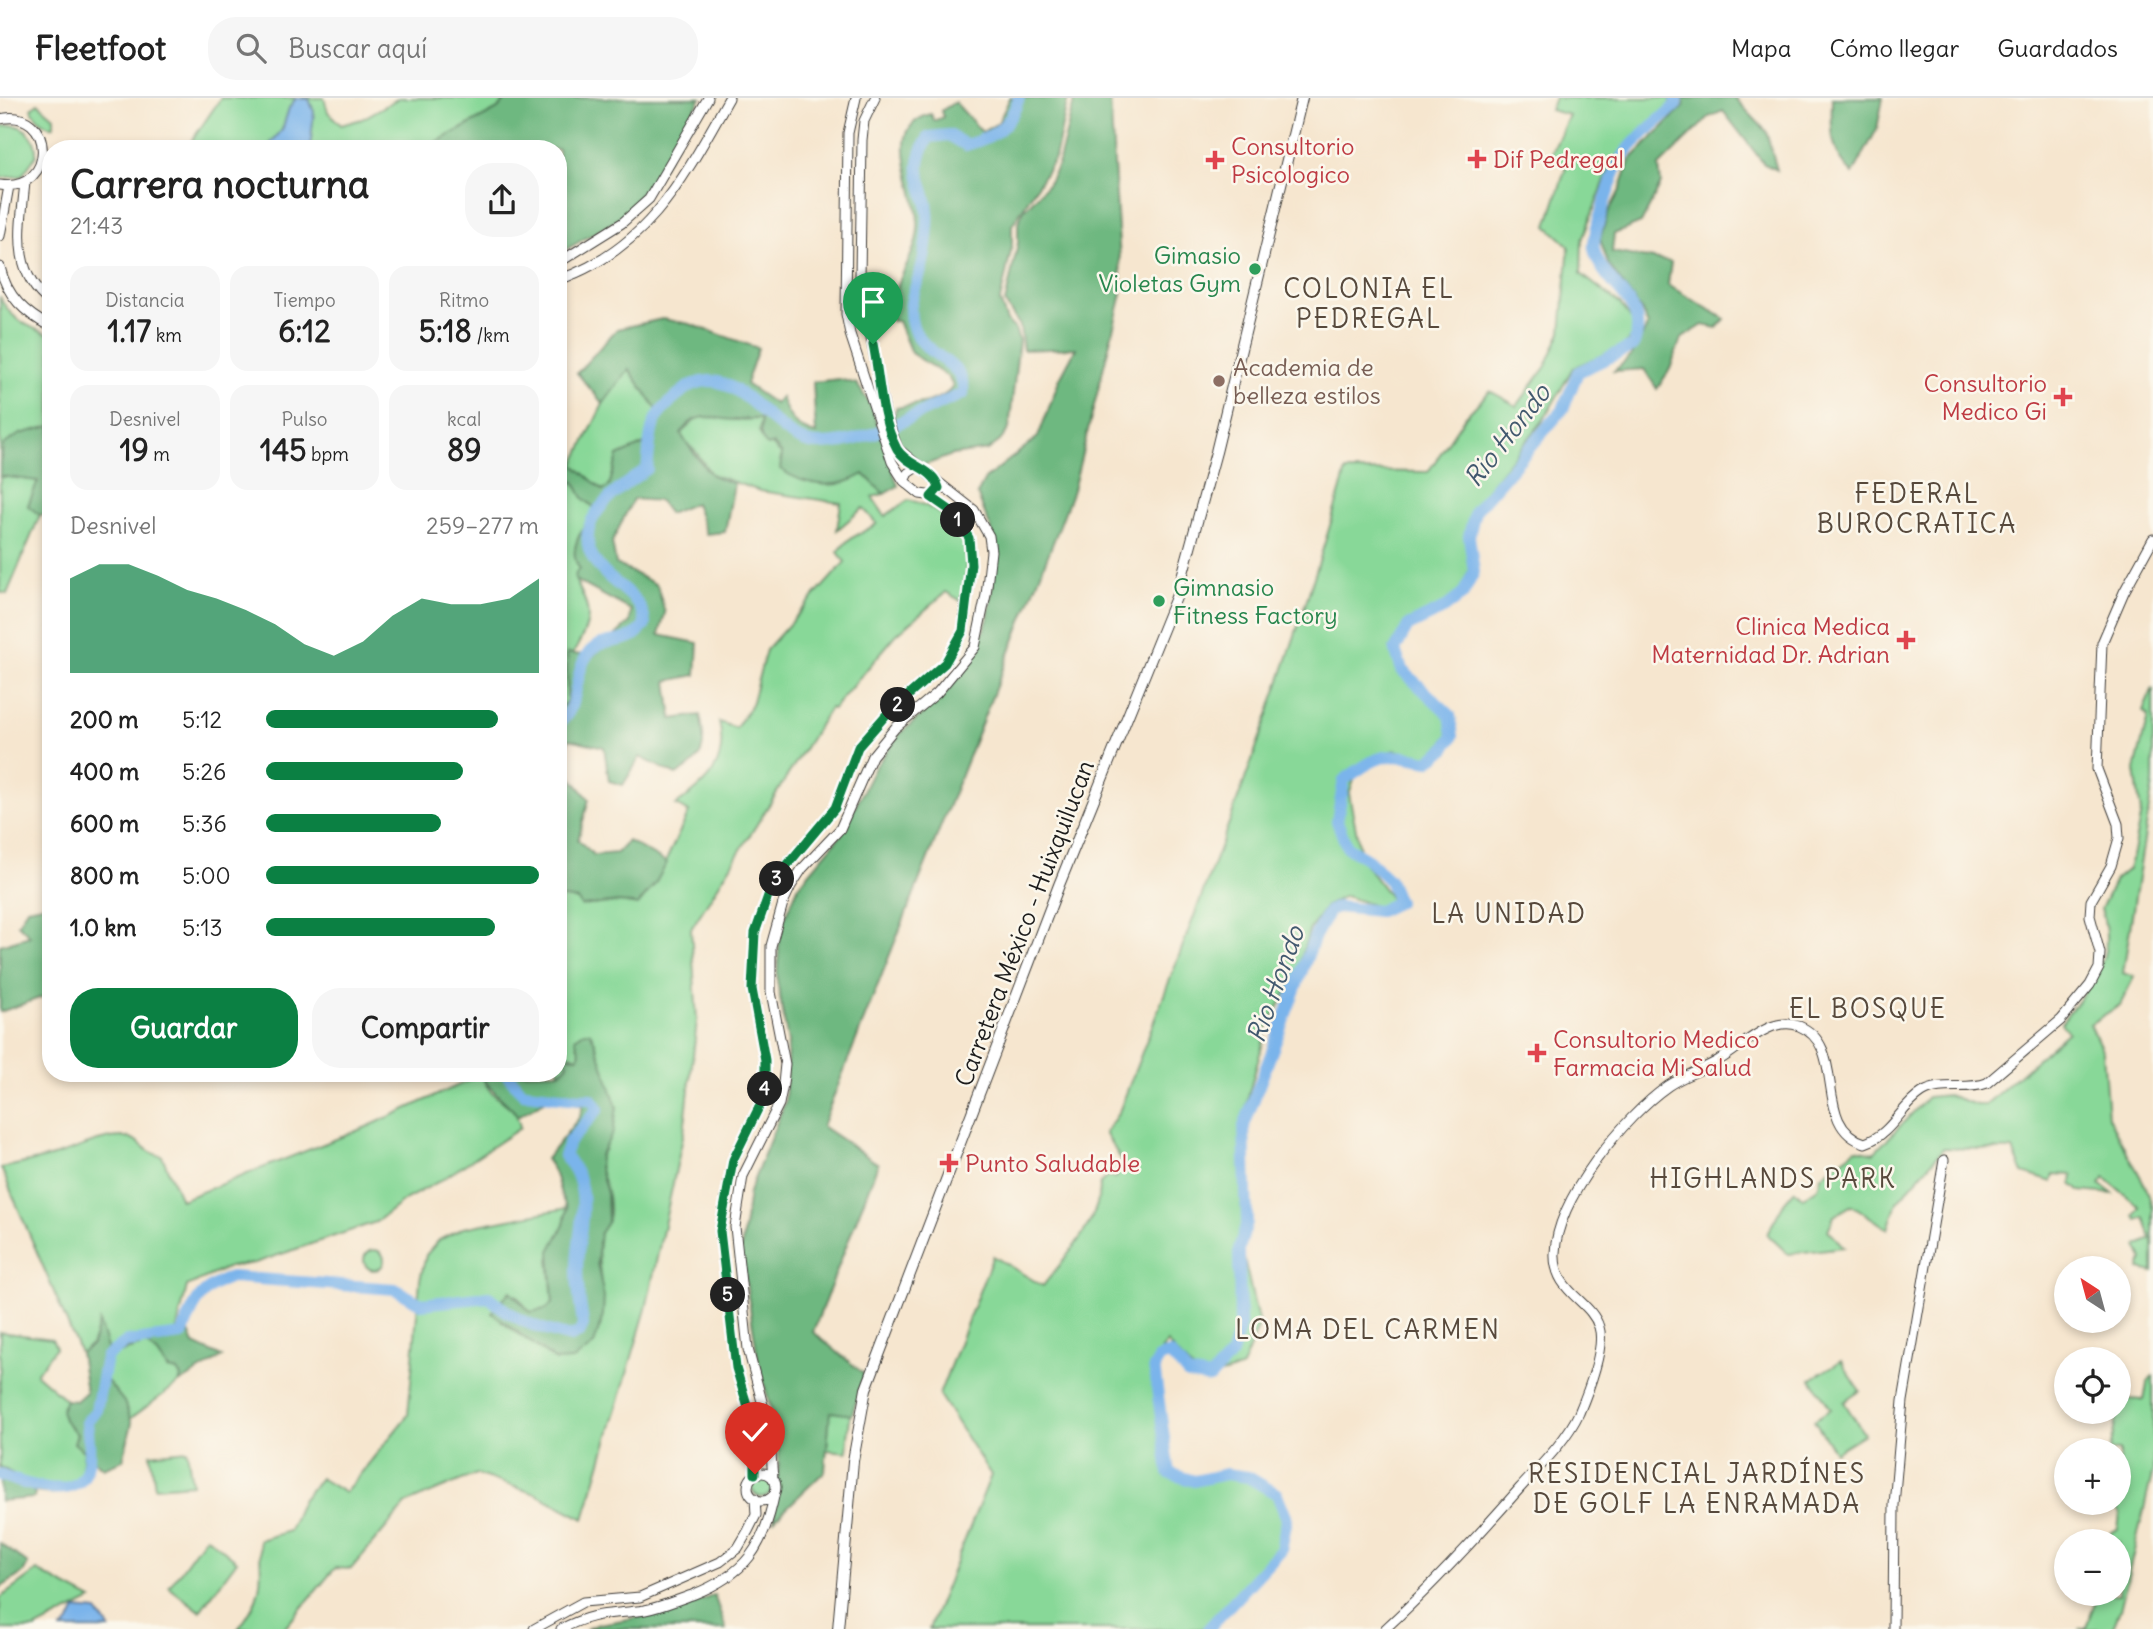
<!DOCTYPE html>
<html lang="es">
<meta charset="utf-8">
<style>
body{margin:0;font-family:Delius,sans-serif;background:#f6f6f6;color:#222;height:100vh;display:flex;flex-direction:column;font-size:26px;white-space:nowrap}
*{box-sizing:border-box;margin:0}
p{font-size:23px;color:#767676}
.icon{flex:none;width:38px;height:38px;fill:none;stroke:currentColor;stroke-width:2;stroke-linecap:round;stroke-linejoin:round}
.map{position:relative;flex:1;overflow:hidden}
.side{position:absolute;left:42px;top:42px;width:525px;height:942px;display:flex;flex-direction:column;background:#fff;border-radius:28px;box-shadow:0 4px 10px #0003}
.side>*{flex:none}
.needle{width:46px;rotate:324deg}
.tools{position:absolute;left:2054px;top:1158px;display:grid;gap:14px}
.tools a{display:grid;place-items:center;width:77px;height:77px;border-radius:50%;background:#fff;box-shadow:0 4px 10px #0003;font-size:35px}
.pin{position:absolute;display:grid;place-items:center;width:60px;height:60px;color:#fff;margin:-72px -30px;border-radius:50% 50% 50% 0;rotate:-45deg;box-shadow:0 0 7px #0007}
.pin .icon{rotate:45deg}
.km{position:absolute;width:35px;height:35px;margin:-18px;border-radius:50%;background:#222;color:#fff;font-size:19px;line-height:35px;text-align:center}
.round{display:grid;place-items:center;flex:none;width:74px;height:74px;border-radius:28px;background:#f6f6f6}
.overview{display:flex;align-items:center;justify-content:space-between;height:119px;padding:0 28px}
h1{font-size:38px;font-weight:700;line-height:52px}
.metrics{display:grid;grid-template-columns:repeat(3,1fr);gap:10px;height:119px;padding:7px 28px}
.metrics div{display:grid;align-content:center;border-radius:18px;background:#f6f6f6;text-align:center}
.metrics b{font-size:30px;font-weight:700}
.metrics small{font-size:19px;font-weight:400}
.metrics p{font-size:19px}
.chart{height:196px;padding:14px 28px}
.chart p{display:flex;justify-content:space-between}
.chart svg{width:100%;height:126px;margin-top:7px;fill:#0b8043;opacity:.7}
.primary-button{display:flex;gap:14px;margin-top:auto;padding:14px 28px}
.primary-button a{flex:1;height:80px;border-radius:28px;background:#0b8043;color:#fff;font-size:28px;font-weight:700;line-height:80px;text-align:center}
.primary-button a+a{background:#f6f6f6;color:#222}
ul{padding:0 28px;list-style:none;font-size:23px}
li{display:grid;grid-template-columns:112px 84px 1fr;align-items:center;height:52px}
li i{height:18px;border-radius:9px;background:#0b8043}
header{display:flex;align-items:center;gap:42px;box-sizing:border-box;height:98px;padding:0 35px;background:#fff;border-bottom:2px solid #e0e0e0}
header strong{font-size:33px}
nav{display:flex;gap:38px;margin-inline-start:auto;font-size:24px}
.search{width:490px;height:63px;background:#f6f6f6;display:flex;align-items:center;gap:18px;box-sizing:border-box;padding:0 24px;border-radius:28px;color:#767676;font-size:26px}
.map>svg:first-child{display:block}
</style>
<header>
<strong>Fleetfoot</strong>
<div class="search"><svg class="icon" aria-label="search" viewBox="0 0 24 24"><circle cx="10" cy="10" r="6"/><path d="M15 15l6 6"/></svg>Buscar aquí</div>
<nav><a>Mapa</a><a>Cómo llegar</a><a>Guardados</a></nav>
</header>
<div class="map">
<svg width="2153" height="1531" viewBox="0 0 2153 1531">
<rect width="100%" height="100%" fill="#fbf7ec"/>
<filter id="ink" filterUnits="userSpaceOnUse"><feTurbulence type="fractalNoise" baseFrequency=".0143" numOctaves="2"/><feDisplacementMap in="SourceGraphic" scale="14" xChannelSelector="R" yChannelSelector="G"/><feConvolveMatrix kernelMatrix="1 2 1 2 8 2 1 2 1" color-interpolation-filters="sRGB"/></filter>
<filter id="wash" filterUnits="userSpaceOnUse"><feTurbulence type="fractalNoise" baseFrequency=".00686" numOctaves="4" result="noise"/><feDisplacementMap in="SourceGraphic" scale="28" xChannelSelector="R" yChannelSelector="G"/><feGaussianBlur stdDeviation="1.57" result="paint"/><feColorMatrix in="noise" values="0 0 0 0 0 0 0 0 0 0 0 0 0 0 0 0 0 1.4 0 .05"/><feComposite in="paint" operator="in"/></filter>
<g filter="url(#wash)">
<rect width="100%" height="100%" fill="#f6e6cf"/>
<path fill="#88d898" stroke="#527a5a" stroke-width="2" d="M221,0H324L328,14L341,27L362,21L399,0H507L498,11L424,51H186Z
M1555,0H1671V6L1612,64L1582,142L1581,176L1620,206L1637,229L1625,247L1573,270L1543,323L1472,410L1465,437L1469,473L1459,494L1443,506L1405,525L1390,551L1399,574L1446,619L1448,637L1440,649L1427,659L1394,652L1359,667L1349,696L1362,762L1392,802L1378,809L1345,798L1326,808L1309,833L1296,878L1268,927L1249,995L1240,1038L1243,1156L1259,1227L1242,1269C1202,1287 1193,1274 1167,1245L1150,1267L1165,1378L1195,1387L1226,1380L1247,1383L1273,1398L1283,1421L1278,1450L1202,1531H929L991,1377L939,1297L993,1158L1043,1188C1065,1159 1101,1123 1100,1085L1107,1079L1116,1080L1122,1063L1105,1035L1119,1014C1200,803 1284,591 1346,373L1428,374L1465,319L1490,293L1517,308L1546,268L1561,234L1569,148L1547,128L1566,69L1550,59L1569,17L1550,12Z
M38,5L54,19V28C45,30 34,18 31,10Z
M15,27C30,32 37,42 36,58L22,78L0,80V28Z
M0,198C8,220 30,230 51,237V328L20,336L0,378L38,383L28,407L40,417L7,496L0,494Z
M628,270L658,313L649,344L618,358L609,388L603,392L573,368L603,306Z
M717,317L735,322L761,321L759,335L782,357L780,363C809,385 829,397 864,376L884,396L872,399L885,418L908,402C922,404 932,410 943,418C974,440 967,471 963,504L946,494L896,537L833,611L830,610L691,831L697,923L684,1034L646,1211L584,1421L536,1396L476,1376L407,1405L351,1471L335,1470L284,1531H238C264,1499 262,1482 259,1442L289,1433L302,1402L320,1380L345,1395L408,1317L420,1182L426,1157L439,1142L463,1130L567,1110L564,1127L549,1161L553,1204L546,1211L530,1214L516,1197L502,1224L556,1263L600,1230C608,1199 595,1170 599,1138C600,1132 604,1130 607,1124C610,1118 609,1104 608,1097C605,1081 592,1065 605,1051L603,973L595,944L577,947L580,954L578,959L570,956L566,971L558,973V799L578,802L581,808L620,804L638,807L655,786L689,714L676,707C708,684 729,666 719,624L736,630L751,607L766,552L845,464L838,454L848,442L877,426L863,410L837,432L841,405L760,393L711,376L696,354L682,341L681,335L700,318Z
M574,383L583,399L596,411C585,428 565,450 580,471L575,482C594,516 591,524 573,556L567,555V603L560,612L558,396Z
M2153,590V685L2123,875L2134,879L2120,907L2090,926L2103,954L2108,1019L2146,1089L2153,1111V1174L2140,1171L2143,1161L2137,1148L2151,1141L2144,1119L2137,1122L2134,1118L2140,1109L2105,1080L2100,1086L2113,1096L2080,1093L2072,1086L2073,1077L2054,1076L2052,1084L2023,1075L2013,1052L1944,1050L1897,1104L1888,1131L1852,1107L1834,1118L1828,1132L1844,1149L1788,1156L1767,1136L1784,1105L1795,1092L1803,1100L1818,1090L1821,1078L1856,1051L1874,1055L1928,999L1948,997L1976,1007H1985L2068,934L2061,925C2090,885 2118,862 2101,811L2115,782L2128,771L2133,754L2141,715L2135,672L2148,618L2143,613Z
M466,975H480C483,981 487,990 492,995C506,1008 517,1009 520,1030L440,1083L406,1101L376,1124L255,1165L229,1169L187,1188L176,1235L149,1238L117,1256L146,1245L158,1256L168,1271L177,1273L181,1279L179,1285L130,1321L124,1304L100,1274V1262L107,1256L99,1226L91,1247L80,1255L1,1070C21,1066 41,1062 60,1056C82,1049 101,1039 124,1039C139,1039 145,1056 162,1058L181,1102L369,1028L470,982Z
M364 1162a10 10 0 1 1 20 0a10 10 0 1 1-20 0Z
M0,1234L52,1241L56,1249L36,1276L66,1302L63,1307L77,1336L74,1345L84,1353L80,1389C67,1395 50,1397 36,1394C29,1393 11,1373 0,1369Z
M1841,1263L1860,1293L1844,1304L1864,1336L1835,1354L1814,1322L1831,1311L1811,1281Z
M2153,1278V1373L2120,1512L2112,1531H2079L2086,1529L2098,1496H2119V1444H2107L2111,1434L2118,1431L2120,1416L2112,1405H2119V1353H2110L2116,1320L2126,1301L2144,1302L2147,1286Z
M830,1313L850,1316L847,1354L827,1352Z
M187,1352L192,1386L155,1389L150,1356Z
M752 1389a10 10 0 1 1 20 0a10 10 0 1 1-20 0Z
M206,1438L237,1463L200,1513L169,1489Z
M37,1473L92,1502L35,1531H0V1500Z"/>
<path fill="#6eb880" stroke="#456a4e" stroke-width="2" d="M507,0H701L663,68L622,119L558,156V51H424L498,11Z
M1010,0H1068L1055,60L1012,127V148L1000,203L1007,223L1015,231L1019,242L1009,331L1000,343L988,352L952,357L925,367C904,355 886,335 896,310C913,306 944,305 953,288L948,279L911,255L898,223H892C887,189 916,163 918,130C921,94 879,29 931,16L934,23L943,19L941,13L955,4L982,34L998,25Z
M1075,0H1110L1122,196L1073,392L1058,432L822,1028L878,1066L813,1234L864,1276L852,1317L830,1314L825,1373L774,1422L779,1364L775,1325L759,1268L741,1152L749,1094L785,1004L788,944L777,883L780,831L799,787L841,737L874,671L899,637L949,592L974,557L988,521L995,471L992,433L977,396L985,381L1038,339L1060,280L1076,250L1023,252L1020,228L1005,205L1018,145V124L1024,112L1048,86L1058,67Z
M1684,0H1735L1766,33L1777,72L1764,66L1723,13L1709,19L1659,68L1661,86L1641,125L1614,136L1612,154L1671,164L1668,187L1725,221L1717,230L1703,227L1681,241L1670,271L1657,291L1644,271L1614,273L1631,258L1648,227L1641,212L1608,166L1600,141L1608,115L1620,92L1630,62L1683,9Z
M1832,0H1883L1877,31L1853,76C1829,54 1831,31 1832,0Z
M662,221L690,226L758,250L746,286L775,306L781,299C787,317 796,332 816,336L813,284L839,281L857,286L871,308L898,388L884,396L864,376C837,392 806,389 780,371L782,356L773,346L767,348C758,338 761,333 761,321C753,320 746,322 738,322C714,322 697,310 681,335C681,339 708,374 712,377C718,381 728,383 734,386L725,434L706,436L695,405L669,416L659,403L633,401L612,444L616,466L657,487L665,515L659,537L698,545L696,577L667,583L672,621L700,617C707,649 705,661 676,677L640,659L623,687L609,683L604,649L569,641L562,668L589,701L578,742L594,757L617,755L628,743L667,765L655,786L638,807L620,804L581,808L578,802L558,799V612L567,603V555L593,558L630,524L631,512L575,482L576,474L580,471C565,451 585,428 596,411L583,400L574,383L558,396V353L603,392L609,388L618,358L649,344L658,313L629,271L603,306L577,275L617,231Z
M51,328V418L40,417L28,408L38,383L0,378L3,347L20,336Z
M51,805V896L0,914V847L30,838L18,826L27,810Z
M584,934H590L595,944L617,1009L613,1035L600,1057L599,1069L607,1095L608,1123L600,1135L597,1165L604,1199L603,1217L594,1247L573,1262L556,1263L492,1215L510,1193L530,1214L546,1211L553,1204L550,1153L564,1127L567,1110C557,1094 560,1078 546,1061L579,1020L583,1008L555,997L518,1018C506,1002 490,994 480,975L561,974L568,966L565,958L578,959L580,954L575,940Z
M99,1224L108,1253L100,1263V1274L124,1304L132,1325L123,1362L103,1370L74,1345L77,1336L64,1322L61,1312L66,1302L76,1303L86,1294L80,1255L92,1247Z
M189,1234L194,1246L222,1259L179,1285L181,1279L177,1273L168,1271L158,1256L146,1246L116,1255L149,1238Z
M0,1369L15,1377L35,1395L34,1400L0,1403Z
M0,1445L28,1466L23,1475L0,1490Z
M714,1497L726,1531H586L599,1526L677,1513Z"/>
<path fill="#7ab4eb" stroke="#4b6884" stroke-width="2" d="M296,0L309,1L314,14L310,51H266L282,32L289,10Z
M76,1511L97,1513L110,1531H62L70,1524Z"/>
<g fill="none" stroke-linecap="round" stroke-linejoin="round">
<path stroke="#7ab4eb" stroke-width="12" d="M558,626C580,610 573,576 588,556C600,540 618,546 633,538C637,536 642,530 645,527C644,507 631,497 616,485C557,439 601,401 647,371C652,331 647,323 679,296C733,249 769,344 817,346C867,348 918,313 963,296C967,265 931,261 917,237C901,211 918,189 923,164C926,152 927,139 928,126C931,88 905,78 929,39L949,37L966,47C995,39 1010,28 1019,0
M0,1377C21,1385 76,1405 86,1373C92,1358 88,1339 87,1323L96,1313L106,1259L126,1244L182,1237C195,1205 197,1192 231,1179L395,1191L421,1206L489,1199C514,1222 538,1231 571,1239L580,1234L583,1227C581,1209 577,1190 577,1172C577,1132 596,1089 564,1058L569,1044L598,1011L591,1001C568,1002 546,996 523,995L506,975
M1208,1531L1281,1452L1287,1421L1277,1396L1248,1379L1226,1376L1194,1383L1169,1375L1154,1269L1160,1259L1170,1256L1188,1276L1210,1280L1232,1256L1240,1227L1239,1151L1247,1124L1244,1028L1315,838L1329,813L1337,809L1379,813L1398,804L1389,782L1366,760L1347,749L1337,723L1344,682C1380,656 1385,654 1428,663L1444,652L1453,638L1450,617L1402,572L1395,552L1408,528L1445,510L1463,496L1474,474L1469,438L1475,413L1563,311L1578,274L1633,248C1652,203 1603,191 1594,151C1591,139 1615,71 1622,60C1635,40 1659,23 1676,7L1677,0"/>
</g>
</g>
<g filter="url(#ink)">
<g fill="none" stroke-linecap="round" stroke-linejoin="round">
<g stroke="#3d3a37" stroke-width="11">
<path id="secondary" d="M856,0L848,35L846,216L850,236L892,364L904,383
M875,0L864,23L862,42L860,180L885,315L898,351L937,383L939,390L934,398L920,396L904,383L908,375L917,369
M0,21C55,8 58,95 0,87
M25,84C21,129 10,174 51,205
M0,138L9,88
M558,165L622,125L649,101L708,0
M0,169C7,199 25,215 51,229
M558,182C649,151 685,78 729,0
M748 1389a14 14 0 1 1 28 0a14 14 0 1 1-28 0Z
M755,1376V1333L736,1270L720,1133L733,1062L765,997V962L752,891L755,835L770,792L783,772L835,710L858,649L886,617L945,565L963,533L971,466L969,440L954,415L931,399
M773,1381L769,1330L748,1251L735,1129L743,1078L779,1006L783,986L785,966L771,894V848L783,805L791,788L802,771L840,731L872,658L895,630L937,595L975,549L986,497L991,453L989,438L974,412L937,383
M534,1531L583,1504L640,1499L720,1464L738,1450L748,1433L756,1417L755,1400
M561,1531C595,1513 610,1517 645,1512C661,1509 677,1502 692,1497C746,1476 764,1450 775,1394
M1385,1531C1434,1486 1477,1439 1520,1390C1540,1368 1566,1343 1579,1315C1587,1296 1606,1250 1599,1229C1591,1202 1553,1194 1555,1155C1557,1100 1625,1018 1668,988C1684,977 1703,972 1719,962C1742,949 1771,917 1799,928C1849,948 1811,1029 1865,1045C1892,1036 1900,1009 1922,995C1941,983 1966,993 1987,985L2061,922L2090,887L2099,870L2100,855L2090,818L2091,803L2111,768L2119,740L2118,726L2097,671L2102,545L2124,494L2153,441
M1893,1531L1894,1407L1903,1303L1944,1062"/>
</g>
<g stroke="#3d3a37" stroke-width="12">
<path id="primary" d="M838,1531L853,1363L866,1291L1059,787L1177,497L1216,354L1302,0"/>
</g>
<use href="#secondary" stroke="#fff" stroke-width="9"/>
<use href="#primary" stroke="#fff" stroke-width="10"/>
</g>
</g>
<g fill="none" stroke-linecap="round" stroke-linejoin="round" filter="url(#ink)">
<g stroke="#fff" stroke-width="14">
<path id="route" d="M755,1376V1333L736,1270L720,1133L733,1062L765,997V962L752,891L755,835L770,792L783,772L835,710L858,649L886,617L945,565L963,533L971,466L969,440L954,415L931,399L939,390C933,369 908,369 897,351C880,319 880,280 873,246"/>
</g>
<use href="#route" stroke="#0b8043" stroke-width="9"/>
</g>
<g fill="#e0444e" stroke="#fbf7ec" stroke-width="2.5">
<path d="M1473.5 50.5h7v7h7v7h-7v7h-7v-7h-7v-7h7z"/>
<path d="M1211.5 51.5h7v7h7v7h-7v7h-7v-7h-7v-7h7z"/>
<path d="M2059.5 288.5h7v7h7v7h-7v7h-7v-7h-7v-7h7z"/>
<path d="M1902.5 531.5h7v7h7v7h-7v7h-7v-7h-7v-7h7z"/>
<path d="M1533.5 944.5h7v7h7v7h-7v7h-7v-7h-7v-7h7z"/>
<path d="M945.5 1054.5h7v7h7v7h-7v7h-7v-7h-7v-7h7z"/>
</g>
<g fill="#2e9e5b" stroke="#fbf7ec" stroke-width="2.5">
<circle cx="1255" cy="171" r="7"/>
<circle cx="1159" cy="503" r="7"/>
</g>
<circle fill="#8d6e63" stroke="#fbf7ec" stroke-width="2.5" cx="1219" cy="283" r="7"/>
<g text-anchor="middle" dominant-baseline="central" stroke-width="5" stroke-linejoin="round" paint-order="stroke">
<g font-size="24" fill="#be3a42" stroke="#fbf7ec" text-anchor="start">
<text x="1231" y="48">Consultorio<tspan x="1231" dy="28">Psicologico</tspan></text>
<text x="1493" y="61">Dif Pedregal</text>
<text x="2047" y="285" text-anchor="end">Consultorio<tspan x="2047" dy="28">Medico Gi</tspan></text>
<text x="1890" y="528" text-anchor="end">Clinica Medica<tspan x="1890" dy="28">Maternidad Dr. Adrian</tspan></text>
<text x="1553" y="941">Consultorio Medico<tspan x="1553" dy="28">Farmacia Mi Salud</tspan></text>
<text x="965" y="1065">Punto Saludable</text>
</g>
<g font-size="24" fill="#27864d" stroke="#fbf7ec" text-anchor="end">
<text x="1241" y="157">Gimasio<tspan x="1241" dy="28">Violetas Gym</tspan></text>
<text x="1173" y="489" text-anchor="start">Gimnasio<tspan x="1173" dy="28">Fitness Factory</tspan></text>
</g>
<g font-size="24" fill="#785e54" stroke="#fbf7ec" text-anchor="start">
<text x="1233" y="269">Academia de<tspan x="1233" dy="28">belleza estilos</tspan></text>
</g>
<g font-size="24" fill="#1c1c1c" stroke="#fbf7ec">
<text transform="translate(1024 825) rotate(-69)">Carretera México - Huixquilucan</text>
</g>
<g font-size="26" letter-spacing="2" fill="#57493c" stroke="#fbf7ec">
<text x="1369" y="190">COLONIA EL<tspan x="1369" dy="30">PEDREGAL</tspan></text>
<text x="1917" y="395">FEDERAL<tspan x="1917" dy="30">BUROCRATICA</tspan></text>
<text x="1509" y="815">LA UNIDAD</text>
<text x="1868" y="910">EL BOSQUE</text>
<text x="1773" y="1080">HIGHLANDS PARK</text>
<text x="1368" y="1231">LOMA DEL CARMEN</text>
<text x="1697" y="1375">RESIDENCIAL JARDÍNES<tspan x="1697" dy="30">DE GOLF LA ENRAMADA</tspan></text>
</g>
<g font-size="26" font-style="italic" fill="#42596f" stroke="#fbf7ec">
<text transform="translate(1507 337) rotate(-52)">Rio Hondo</text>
<text transform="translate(1275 886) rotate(-70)">Rio Hondo</text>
</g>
</g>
</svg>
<div class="tools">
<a><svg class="needle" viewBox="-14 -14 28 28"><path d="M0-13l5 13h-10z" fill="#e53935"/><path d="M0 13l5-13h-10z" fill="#767676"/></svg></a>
<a><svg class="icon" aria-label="locate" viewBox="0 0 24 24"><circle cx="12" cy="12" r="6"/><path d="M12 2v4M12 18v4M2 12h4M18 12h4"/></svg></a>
<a>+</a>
<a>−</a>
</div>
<div class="pin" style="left:873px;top:246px;background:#1e9e55"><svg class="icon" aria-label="arrive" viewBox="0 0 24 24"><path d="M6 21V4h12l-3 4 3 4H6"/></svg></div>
<div class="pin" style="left:755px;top:1376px;background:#d93025"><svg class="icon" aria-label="check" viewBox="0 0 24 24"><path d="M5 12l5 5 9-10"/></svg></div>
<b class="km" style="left:958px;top:422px">1</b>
<b class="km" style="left:898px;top:607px">2</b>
<b class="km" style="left:777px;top:781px">3</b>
<b class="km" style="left:765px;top:991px">4</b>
<b class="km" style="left:728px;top:1197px">5</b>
<section class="side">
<div class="overview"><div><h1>Carrera nocturna</h1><p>21:43</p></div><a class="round"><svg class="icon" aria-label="share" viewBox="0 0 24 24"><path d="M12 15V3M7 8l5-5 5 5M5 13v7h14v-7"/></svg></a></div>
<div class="metrics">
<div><p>Distancia</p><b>1.17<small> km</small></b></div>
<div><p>Tiempo</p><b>6:12</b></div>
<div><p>Ritmo</p><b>5:18<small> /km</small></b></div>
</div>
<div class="metrics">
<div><p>Desnivel</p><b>19<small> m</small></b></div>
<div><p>Pulso</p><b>145<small> bpm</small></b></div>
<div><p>kcal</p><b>89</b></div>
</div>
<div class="chart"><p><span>Desnivel</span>259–277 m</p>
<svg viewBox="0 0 160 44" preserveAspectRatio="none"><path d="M0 44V11L10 6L20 6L30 10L40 15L50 18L60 22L70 27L80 34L90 38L100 33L110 24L120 18L130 20L140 20L150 18L160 11V44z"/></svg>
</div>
<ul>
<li><b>200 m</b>5:12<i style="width:85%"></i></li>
<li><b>400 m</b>5:26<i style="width:72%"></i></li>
<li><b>600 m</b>5:36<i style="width:64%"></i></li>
<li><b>800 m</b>5:00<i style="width:100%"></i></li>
<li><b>1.0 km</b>5:13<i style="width:84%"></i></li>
</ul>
<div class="primary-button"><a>Guardar</a><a>Compartir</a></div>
</section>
</div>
